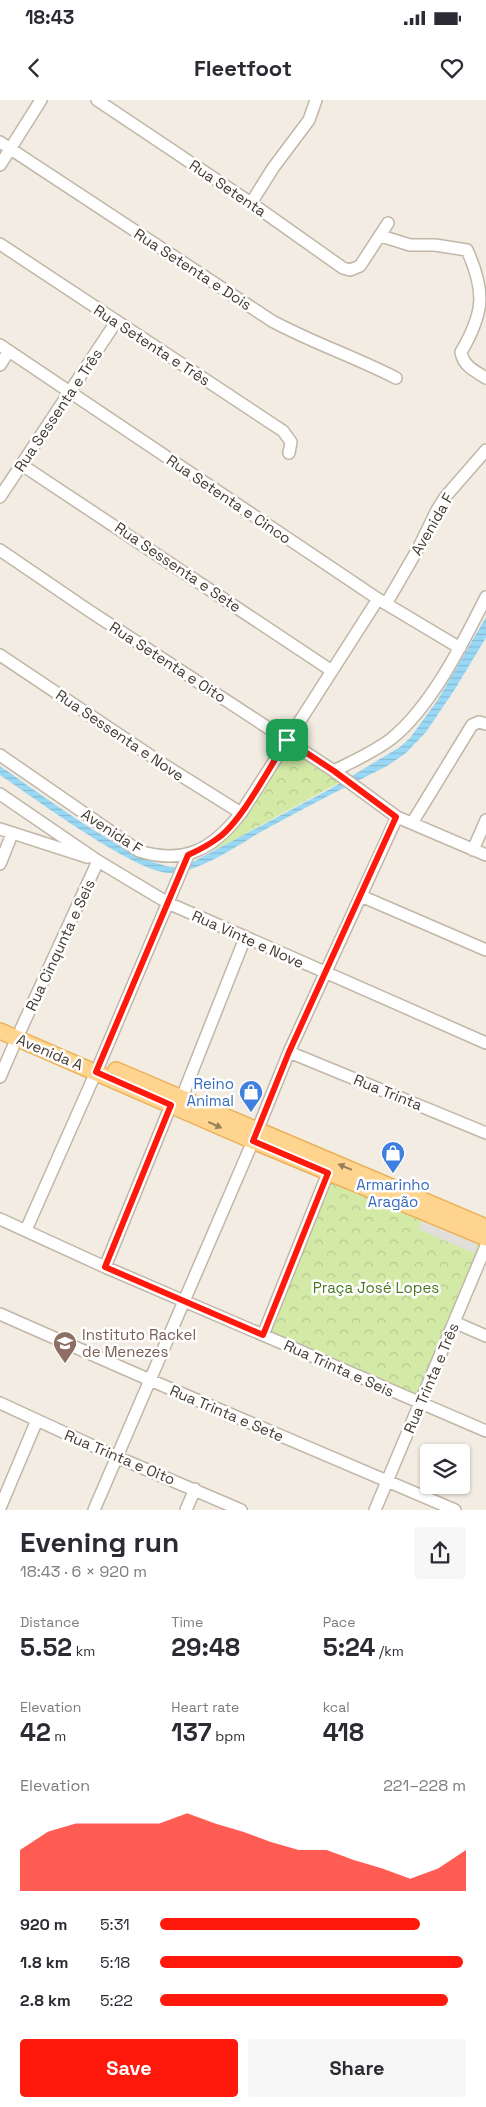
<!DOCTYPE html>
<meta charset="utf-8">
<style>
body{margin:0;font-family:"Space Grotesk",sans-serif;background:#f7f7f7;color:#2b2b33;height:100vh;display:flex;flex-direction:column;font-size:19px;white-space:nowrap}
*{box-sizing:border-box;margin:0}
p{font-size:16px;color:#7c7c81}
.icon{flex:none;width:28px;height:28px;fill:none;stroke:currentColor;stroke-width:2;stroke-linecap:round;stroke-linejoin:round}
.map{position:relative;height:1410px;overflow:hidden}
.side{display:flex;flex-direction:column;background:#fff;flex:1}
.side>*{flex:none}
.controls{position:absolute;left:420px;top:1344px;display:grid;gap:10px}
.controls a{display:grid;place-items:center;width:50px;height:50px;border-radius:5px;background:#fff;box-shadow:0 1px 4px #0004;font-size:25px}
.pin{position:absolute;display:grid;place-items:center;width:42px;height:42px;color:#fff;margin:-21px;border-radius:10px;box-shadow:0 2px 8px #0006}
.round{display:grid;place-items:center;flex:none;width:52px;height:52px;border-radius:5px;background:#f7f7f7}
.overview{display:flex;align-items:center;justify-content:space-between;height:85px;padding:0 20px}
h1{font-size:28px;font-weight:600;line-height:38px}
.figures{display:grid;grid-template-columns:repeat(3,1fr);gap:8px;height:85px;padding:5px 20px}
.figures div{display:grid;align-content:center}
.figures b{font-size:25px;font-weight:600}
.figures small{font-size:14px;font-weight:400}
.figures p{font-size:14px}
.chart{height:140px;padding:10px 20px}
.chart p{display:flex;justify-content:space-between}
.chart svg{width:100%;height:90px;margin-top:5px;fill:#ff190c;opacity:.7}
.primary-button{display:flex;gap:10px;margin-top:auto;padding:10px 20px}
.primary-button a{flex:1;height:58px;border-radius:5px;background:#ff190c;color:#fff;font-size:20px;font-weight:600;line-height:58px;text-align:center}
.primary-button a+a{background:#f7f7f7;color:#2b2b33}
ul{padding:0 20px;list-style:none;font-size:16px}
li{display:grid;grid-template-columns:80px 60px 1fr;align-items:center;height:38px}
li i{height:12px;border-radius:6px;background:#ff190c}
.status{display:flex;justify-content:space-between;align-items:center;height:35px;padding:0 25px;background:#fff;direction:ltr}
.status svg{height:14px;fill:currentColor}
header{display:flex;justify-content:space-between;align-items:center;height:65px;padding:0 20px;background:#fff;font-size:22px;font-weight:600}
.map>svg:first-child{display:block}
</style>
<div class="status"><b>18:43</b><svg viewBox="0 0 49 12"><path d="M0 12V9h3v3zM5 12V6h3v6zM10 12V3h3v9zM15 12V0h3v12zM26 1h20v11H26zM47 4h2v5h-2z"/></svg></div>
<header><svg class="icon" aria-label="back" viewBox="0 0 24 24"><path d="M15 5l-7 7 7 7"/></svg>Fleetfoot<svg class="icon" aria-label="heart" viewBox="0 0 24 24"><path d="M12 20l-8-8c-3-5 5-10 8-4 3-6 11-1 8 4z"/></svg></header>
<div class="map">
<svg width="486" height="1410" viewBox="0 0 486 1410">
<defs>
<pattern id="forest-crowns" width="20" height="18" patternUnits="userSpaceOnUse" patternTransform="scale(1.25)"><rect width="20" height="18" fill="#d3eaa7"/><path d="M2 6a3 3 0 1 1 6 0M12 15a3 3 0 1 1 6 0" fill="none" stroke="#b6ca90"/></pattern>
<pattern id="water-rules" width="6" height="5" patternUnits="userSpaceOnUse" patternTransform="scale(1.25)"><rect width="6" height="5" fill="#99d8f5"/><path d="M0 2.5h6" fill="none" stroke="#85bad2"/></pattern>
</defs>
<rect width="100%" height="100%" fill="#f2ece2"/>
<path fill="url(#forest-crowns)" d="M289,644L342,681L213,751Z
M332,1072L486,1138L421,1302L263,1233Z"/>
<path fill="#e2dfdb" d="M423,1115L479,1139L474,1153L418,1129Z"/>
<path fill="url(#water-rules)" d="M486,517V537L484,541L455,589L426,632L406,653L387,666C347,686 306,707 266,729C241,743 200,773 170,773C135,773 33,697 0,675V666C35,690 137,766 174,767C179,767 184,765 189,764L330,689L400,647L410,638L437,601Z"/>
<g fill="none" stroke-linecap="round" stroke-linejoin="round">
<g stroke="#c1b6a7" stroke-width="14">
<path id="minor" d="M97,0L251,103L343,168L350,170L360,166L388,123
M0,42L272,221C313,243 355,257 396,278
M0,65L41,0
M251,103L273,68L309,20L316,0
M381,136L410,145H435L467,150C486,192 484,213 461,252C463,266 475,271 486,278
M0,144L283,331L291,342L289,353
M0,245L378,499L460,548
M0,265L9,251
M22,365L332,571
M0,397L116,222
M0,450L88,510L334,671L397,717L486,755
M386,504L419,447L437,410L446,396L486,350
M0,555L166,666L241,713
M0,655L139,751C185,765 213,749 241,713L378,499
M334,671C353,661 374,652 391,639C431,607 463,543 486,497
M0,694L98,761L168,803L486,943
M412,723L472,625L479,622L486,624
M0,729L87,757
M473,750L486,720
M0,764L12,734
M361,796L486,850
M21,929L98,761
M289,952L486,1033
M0,977L17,938
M182,997L245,838
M0,1119L105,1167L486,1331
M26,1130L100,963L188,755
M105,1167L171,1005
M0,1214L150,1280L455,1410
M454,1222L486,1236
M263,1235L328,1073
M0,1303L117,1357L241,1410
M0,1408L37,1320
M94,1410L253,1041L289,952L397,717
M186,1410L195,1389
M375,1410L486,1146"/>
</g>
<g stroke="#ecb057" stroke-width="18">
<path id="major" d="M0,931L253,1041L486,1138
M116,970L486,1127"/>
</g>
<use href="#minor" stroke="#fff" stroke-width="11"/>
<use href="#major" stroke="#ffd48e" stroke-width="15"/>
</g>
<defs><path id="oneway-solid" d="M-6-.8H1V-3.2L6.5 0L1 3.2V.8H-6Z" transform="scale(1.25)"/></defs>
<g fill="#98805b">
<use href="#oneway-solid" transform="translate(215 1025) rotate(24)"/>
<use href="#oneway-solid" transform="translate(345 1067) rotate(-157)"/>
</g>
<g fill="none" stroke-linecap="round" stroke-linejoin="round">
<g stroke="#fff" stroke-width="10">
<path id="route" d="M287,640L334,671L396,717L289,952L253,1041L328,1073L263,1235L105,1167L171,1005L96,972L188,755C199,750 209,745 218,738C242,721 270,666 287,640Z"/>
</g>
<use href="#route" stroke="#ff190c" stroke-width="6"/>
</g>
<defs>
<g id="shop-pin" transform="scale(1.25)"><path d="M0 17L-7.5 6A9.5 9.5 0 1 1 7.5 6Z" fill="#3f7fe0" stroke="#fff"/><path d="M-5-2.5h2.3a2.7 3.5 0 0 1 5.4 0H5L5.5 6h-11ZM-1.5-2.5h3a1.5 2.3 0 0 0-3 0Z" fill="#fff"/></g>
<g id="school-pin" transform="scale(1.25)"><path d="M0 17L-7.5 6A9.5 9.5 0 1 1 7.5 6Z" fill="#8d6e63" stroke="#fff"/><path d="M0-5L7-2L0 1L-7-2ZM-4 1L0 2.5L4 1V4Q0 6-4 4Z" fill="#fff"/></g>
</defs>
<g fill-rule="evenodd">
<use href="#shop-pin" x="251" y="992"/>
<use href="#shop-pin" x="393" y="1053"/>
<use href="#school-pin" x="65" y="1243"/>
</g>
<g text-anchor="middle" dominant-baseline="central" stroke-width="5" stroke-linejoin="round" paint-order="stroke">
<g font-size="15" fill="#443b32" stroke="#fff">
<text transform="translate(228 88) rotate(34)">Rua Setenta</text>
<text transform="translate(193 169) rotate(33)">Rua Setenta e Dois</text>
<text transform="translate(152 245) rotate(33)">Rua Setenta e Três</text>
<text transform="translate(58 310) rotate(-56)">Rua Sessenta e Três</text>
<text transform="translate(229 399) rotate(34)">Rua Setenta e Cinco</text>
<text transform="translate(432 424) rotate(-60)">Avenida F</text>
<text transform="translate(178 467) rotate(34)">Rua Sessenta e Sete</text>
<text transform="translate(168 562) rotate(33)">Rua Setenta e Oito</text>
<text transform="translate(120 635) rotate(34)">Rua Sessenta e Nove</text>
<text transform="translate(112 731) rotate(33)">Avenida F</text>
<text transform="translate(248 839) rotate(24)">Rua Vinte e Nove</text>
<text transform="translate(60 845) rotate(-65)">Rua Cinqunta e Seis</text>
<text transform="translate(50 952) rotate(23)">Avenida A</text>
<text transform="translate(388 992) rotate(22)">Rua Trinta</text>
<text transform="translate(339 1268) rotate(24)">Rua Trinta e Seis</text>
<text transform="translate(431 1278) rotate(-67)">Rua Trinta e Três</text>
<text transform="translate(227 1313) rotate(23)">Rua Trinta e Sete</text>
<text transform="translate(120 1357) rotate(23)">Rua Trinta e Oito</text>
</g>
<g font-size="15" fill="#366cbe" stroke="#fff" text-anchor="end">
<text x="234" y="983">Reino<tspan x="234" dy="17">Animal</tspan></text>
<text x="393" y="1084" text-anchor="middle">Armarinho<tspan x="393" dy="17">Aragão</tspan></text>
</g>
<g font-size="15" fill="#4c7922" stroke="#fff">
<text x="376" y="1187">Praça José Lopes</text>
</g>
<g font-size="15" fill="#785e54" stroke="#fff" text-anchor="start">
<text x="82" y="1234">Instituto Rackel<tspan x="82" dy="17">de Menezes</tspan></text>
</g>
</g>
</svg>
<div class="controls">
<a><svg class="icon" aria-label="layers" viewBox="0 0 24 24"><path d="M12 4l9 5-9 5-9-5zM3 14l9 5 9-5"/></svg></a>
</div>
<div class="pin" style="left:287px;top:640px;background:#1e9e55"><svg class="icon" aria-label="arrive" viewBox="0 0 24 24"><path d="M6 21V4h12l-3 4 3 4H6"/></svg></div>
</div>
<section class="side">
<div class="overview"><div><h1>Evening run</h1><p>18:43 · 6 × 920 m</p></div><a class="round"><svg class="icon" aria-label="share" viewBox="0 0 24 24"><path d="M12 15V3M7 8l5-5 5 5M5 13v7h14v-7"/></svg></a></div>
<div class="figures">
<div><p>Distance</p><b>5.52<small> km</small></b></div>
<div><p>Time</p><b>29:48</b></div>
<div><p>Pace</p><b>5:24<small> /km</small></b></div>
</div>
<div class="figures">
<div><p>Elevation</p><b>42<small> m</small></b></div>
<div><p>Heart rate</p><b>137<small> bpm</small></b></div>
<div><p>kcal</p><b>418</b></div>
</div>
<div class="chart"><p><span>Elevation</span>221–228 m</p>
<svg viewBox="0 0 160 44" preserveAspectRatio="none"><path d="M0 44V24L10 15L20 11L30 11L40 11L50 11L60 6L70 11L80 15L90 20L100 24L110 24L120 29L130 33L140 38L150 33L160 24V44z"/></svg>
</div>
<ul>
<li><b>920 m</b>5:31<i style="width:85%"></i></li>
<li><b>1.8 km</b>5:18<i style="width:99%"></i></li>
<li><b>2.8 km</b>5:22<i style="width:94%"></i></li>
</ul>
<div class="primary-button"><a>Save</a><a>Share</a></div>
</section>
